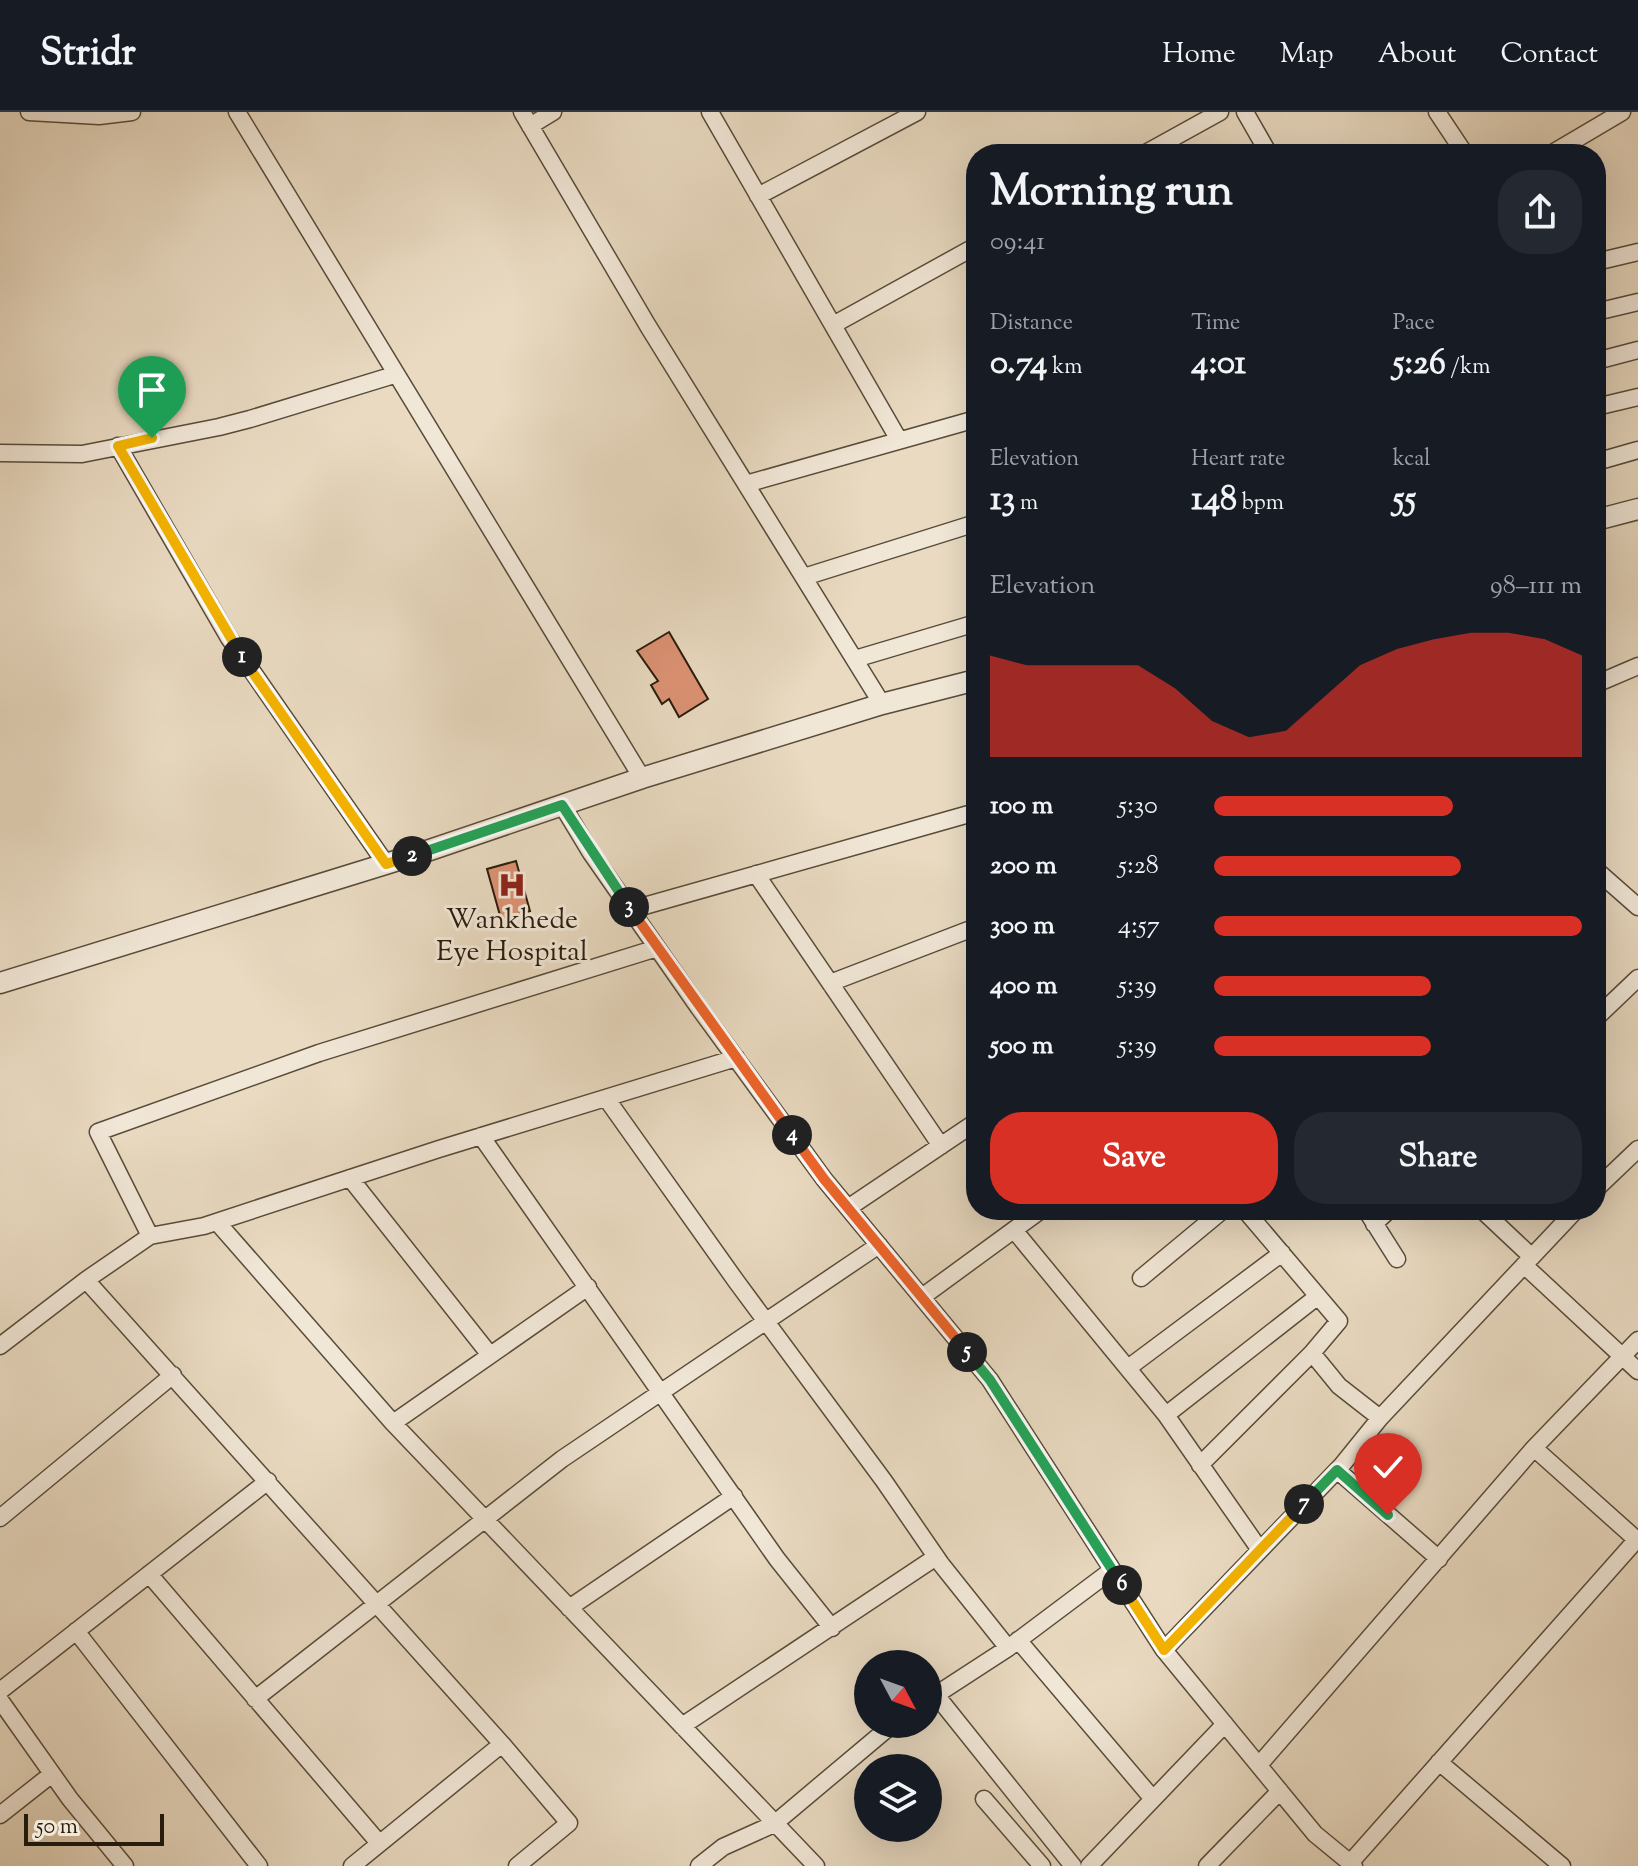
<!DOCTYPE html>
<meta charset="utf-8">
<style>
body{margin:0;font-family:"Sorts Mill Goudy",serif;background:#242831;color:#f1f3f6;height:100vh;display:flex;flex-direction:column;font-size:30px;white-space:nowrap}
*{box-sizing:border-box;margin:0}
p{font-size:26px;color:#9ea1a6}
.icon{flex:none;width:44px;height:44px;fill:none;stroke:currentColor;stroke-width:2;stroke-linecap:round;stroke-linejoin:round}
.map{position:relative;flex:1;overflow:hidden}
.side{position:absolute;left:966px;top:32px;width:640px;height:1076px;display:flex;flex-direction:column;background:#171b24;border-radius:32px;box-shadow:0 8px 32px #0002}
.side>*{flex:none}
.needle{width:52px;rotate:131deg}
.fabs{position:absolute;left:854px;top:1538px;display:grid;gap:16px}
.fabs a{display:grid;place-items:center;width:88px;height:88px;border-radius:50%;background:#171b24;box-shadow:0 8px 32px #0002;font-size:40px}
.scale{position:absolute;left:24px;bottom:20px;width:140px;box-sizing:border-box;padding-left:8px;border:4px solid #281c0c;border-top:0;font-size:22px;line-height:28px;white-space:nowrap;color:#281c0c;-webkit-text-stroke:6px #f1e7d7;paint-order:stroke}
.pin{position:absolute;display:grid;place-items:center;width:68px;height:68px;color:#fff;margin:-82px -34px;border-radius:50% 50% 50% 0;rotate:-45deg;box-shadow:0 0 8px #0007}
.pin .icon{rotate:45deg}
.km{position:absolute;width:40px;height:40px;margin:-20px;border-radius:50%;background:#222;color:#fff;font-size:22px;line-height:40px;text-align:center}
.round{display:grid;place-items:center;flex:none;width:84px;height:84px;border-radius:32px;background:#242831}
.headline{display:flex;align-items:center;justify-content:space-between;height:136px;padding:0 24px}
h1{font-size:44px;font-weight:700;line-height:60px}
.figures{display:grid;grid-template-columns:repeat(3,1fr);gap:12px;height:136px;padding:8px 24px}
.figures div{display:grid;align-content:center}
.figures b{font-size:34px;font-weight:700}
.figures small{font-size:22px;font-weight:400}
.figures p{font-size:22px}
.chart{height:224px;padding:16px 24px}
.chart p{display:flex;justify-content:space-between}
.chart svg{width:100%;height:144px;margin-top:8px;fill:#d93025;opacity:.7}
.cta{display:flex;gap:16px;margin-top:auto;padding:16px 24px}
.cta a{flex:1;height:92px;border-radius:32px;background:#d93025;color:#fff;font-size:32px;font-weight:700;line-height:92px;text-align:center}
.cta a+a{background:#242831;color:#f1f3f6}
ul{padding:0 24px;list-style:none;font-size:26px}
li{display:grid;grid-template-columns:128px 96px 1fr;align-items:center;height:60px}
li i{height:20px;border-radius:10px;background:#d93025}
header{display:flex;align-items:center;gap:48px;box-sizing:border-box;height:112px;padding:0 40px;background:#171b24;border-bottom:2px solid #363941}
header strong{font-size:38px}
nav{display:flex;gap:44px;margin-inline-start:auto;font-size:28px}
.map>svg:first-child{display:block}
</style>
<header>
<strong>Stridr</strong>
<nav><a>Home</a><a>Map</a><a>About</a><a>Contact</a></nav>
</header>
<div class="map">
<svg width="1638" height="1754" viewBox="0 0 1638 1754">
<rect width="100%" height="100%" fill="#e9dac1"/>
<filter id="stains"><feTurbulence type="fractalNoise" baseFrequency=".0025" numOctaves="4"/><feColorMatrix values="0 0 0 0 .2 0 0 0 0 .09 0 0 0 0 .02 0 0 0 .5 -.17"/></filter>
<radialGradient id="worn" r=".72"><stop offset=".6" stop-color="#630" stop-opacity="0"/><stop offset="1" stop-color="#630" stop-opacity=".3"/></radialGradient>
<path fill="#dc9274" stroke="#281c0c" stroke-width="2" d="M669,520L708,587L679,605L669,587L662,592L651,573L658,569L637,539Z
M516,749L530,799L501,807L487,757Z"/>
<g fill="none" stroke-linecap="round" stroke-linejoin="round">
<g stroke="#584c39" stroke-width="19">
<path id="minor" d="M29,0L99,4L132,0
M237,0L642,666
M522,0L648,214L882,592
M710,0L899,328
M1245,0L1269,42
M1437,0L1465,42
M530,14L553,0
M1144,42L1220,0
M1551,42L1622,0
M758,84L917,0
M1596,150L1638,140
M1596,200L1638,190
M833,213L976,134
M1596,249L1638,238
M1596,295L1638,285
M118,334L229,526L386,752
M0,341L82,342L219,315L250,307L394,263
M1596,350L1638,338
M746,372L976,307
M804,465L976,411
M855,547L976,511
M1596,572L1638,554
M562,693L591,741L699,896L824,1067L990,1268L1164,1538L1315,1722L1354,1754
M1596,758L1638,795
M756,762L941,1034
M630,798L976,700
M830,871L976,815
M1596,906L1638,866
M606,986L736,1169L884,1369L941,1452L1008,1536
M481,1024L777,1447L832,1516
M350,1066L490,1243
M1596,1077L1638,1037
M848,1096L976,1010
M1245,1098L1339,1209L1312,1241L1339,1274L1380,1306
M1366,1098L1397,1147
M1482,1098L1532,1145
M217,1110L393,1311L816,1754
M1374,1112L1389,1098
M1014,1118L1166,1303L1260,1438
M150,1124L98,1020L319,941L657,836
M1524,1153L1638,1259
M1141,1166L1223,1098
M86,1168L502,1632L569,1711L517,1754
M922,1185L1041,1098
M0,1234L86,1168L150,1124L204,1114L439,1037L736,946
M1128,1256L1282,1141
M1166,1303L1318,1184
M393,1311L588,1175
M1534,1336L1638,1429
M1200,1353L1312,1241
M1337,1358L1439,1447
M0,1406L173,1263
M149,1462L379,1731
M569,1496L734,1384
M76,1519L259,1754
M1018,1528L1153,1687
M1164,1538L1342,1353L1380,1306L1576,1098
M0,1579L268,1369
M936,1583L1073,1754
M255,1587L562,1347L879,1133
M0,1588L70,1687L125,1754
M928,1588L1008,1536L1112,1458
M682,1614L936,1445
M1439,1650L1562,1754
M1259,1653L1534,1336L1638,1228
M984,1687L1042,1754
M0,1703L52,1662
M1350,1751L1638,1426
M352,1754L502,1632
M699,1754L723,1735L774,1712L893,1612
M1089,1754L1225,1612
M1207,1754L1280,1679"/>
</g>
<g stroke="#584c39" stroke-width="23">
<path id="tertiary" d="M1596,408L1638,397
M0,871L418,742L642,666L882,592L976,568"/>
</g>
<use href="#minor" stroke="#f1e7d7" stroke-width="16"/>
<use href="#tertiary" stroke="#f1e7d7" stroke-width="20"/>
</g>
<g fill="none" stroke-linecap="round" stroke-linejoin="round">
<g stroke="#fff" stroke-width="16">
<path id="split-1" d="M152,326L118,334L242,545"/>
</g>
<g stroke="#fff" stroke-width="16">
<path id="split-2" d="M242,545L386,752L412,744"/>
</g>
<g stroke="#fff" stroke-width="16">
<path id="split-3" d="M412,744L562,693L629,795"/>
</g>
<g stroke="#fff" stroke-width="16">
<path id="split-4" d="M629,795L792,1023"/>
</g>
<g stroke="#fff" stroke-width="16">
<path id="split-5" d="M792,1023L824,1067L967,1240"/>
</g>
<g stroke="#fff" stroke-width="16">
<path id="split-6" d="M967,1240L990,1268L1122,1473"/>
</g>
<g stroke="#fff" stroke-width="16">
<path id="split-7" d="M1122,1473L1164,1538L1304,1392"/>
</g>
<g stroke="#fff" stroke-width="16">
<path id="split-8" d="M1304,1392L1337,1358L1388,1403"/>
</g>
<use href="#split-1" stroke="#f5b400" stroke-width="10"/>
<use href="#split-2" stroke="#f5b400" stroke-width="10"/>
<use href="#split-3" stroke="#22a559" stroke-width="10"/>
<use href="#split-4" stroke="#f0652b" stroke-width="10"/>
<use href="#split-5" stroke="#f0652b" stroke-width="10"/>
<use href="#split-6" stroke="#22a559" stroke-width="10"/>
<use href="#split-7" stroke="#f5b400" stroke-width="10"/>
<use href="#split-8" stroke="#22a559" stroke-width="10"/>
</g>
<defs>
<g id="hospital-bare" transform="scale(2.16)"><path d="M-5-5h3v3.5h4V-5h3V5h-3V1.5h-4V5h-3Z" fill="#8f2418" stroke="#f1e7d7" stroke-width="2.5" paint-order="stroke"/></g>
</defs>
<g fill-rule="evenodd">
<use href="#hospital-bare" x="512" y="773"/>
</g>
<g text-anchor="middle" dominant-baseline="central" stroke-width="6" stroke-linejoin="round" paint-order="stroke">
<g font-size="28" fill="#281c0c" stroke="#f1e7d7">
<text x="512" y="809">Wankhede<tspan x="512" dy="32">Eye Hospital</tspan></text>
</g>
</g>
<rect width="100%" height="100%" filter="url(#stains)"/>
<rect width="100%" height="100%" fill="url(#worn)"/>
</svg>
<div class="fabs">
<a><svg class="needle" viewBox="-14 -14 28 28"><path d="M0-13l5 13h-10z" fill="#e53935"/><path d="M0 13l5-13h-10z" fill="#9ea1a6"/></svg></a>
<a><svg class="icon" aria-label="layers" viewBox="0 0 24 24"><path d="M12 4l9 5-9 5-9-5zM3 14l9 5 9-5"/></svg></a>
</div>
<div class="scale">50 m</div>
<div class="pin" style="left:152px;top:326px;background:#1e9e55"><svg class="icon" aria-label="arrive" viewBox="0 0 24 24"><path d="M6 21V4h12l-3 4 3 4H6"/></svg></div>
<div class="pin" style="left:1388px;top:1403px;background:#d93025"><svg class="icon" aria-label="check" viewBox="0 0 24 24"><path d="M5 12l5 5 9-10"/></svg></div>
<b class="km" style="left:242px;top:545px">1</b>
<b class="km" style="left:412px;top:744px">2</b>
<b class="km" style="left:629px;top:795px">3</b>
<b class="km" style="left:792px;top:1023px">4</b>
<b class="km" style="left:967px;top:1240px">5</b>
<b class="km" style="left:1122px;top:1473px">6</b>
<b class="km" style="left:1304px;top:1392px">7</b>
<section class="side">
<div class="headline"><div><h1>Morning run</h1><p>09:41</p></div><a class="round"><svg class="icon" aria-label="share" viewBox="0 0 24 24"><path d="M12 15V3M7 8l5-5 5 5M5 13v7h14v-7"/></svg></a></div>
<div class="figures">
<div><p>Distance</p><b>0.74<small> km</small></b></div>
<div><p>Time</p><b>4:01</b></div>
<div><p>Pace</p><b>5:26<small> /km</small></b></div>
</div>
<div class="figures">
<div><p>Elevation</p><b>13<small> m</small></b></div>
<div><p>Heart rate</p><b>148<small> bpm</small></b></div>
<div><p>kcal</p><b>55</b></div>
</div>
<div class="chart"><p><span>Elevation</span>98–111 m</p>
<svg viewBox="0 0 160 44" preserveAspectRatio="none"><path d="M0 44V13L10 16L20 16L30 16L40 16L50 23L60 33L70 38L80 36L90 26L100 16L110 11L120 8L130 6L140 6L150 8L160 13V44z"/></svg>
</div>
<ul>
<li><b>100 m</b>5:30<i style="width:65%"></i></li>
<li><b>200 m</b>5:28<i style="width:67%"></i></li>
<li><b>300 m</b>4:57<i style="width:100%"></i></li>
<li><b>400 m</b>5:39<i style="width:59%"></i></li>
<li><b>500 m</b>5:39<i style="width:59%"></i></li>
</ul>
<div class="cta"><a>Save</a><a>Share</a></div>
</section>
</div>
